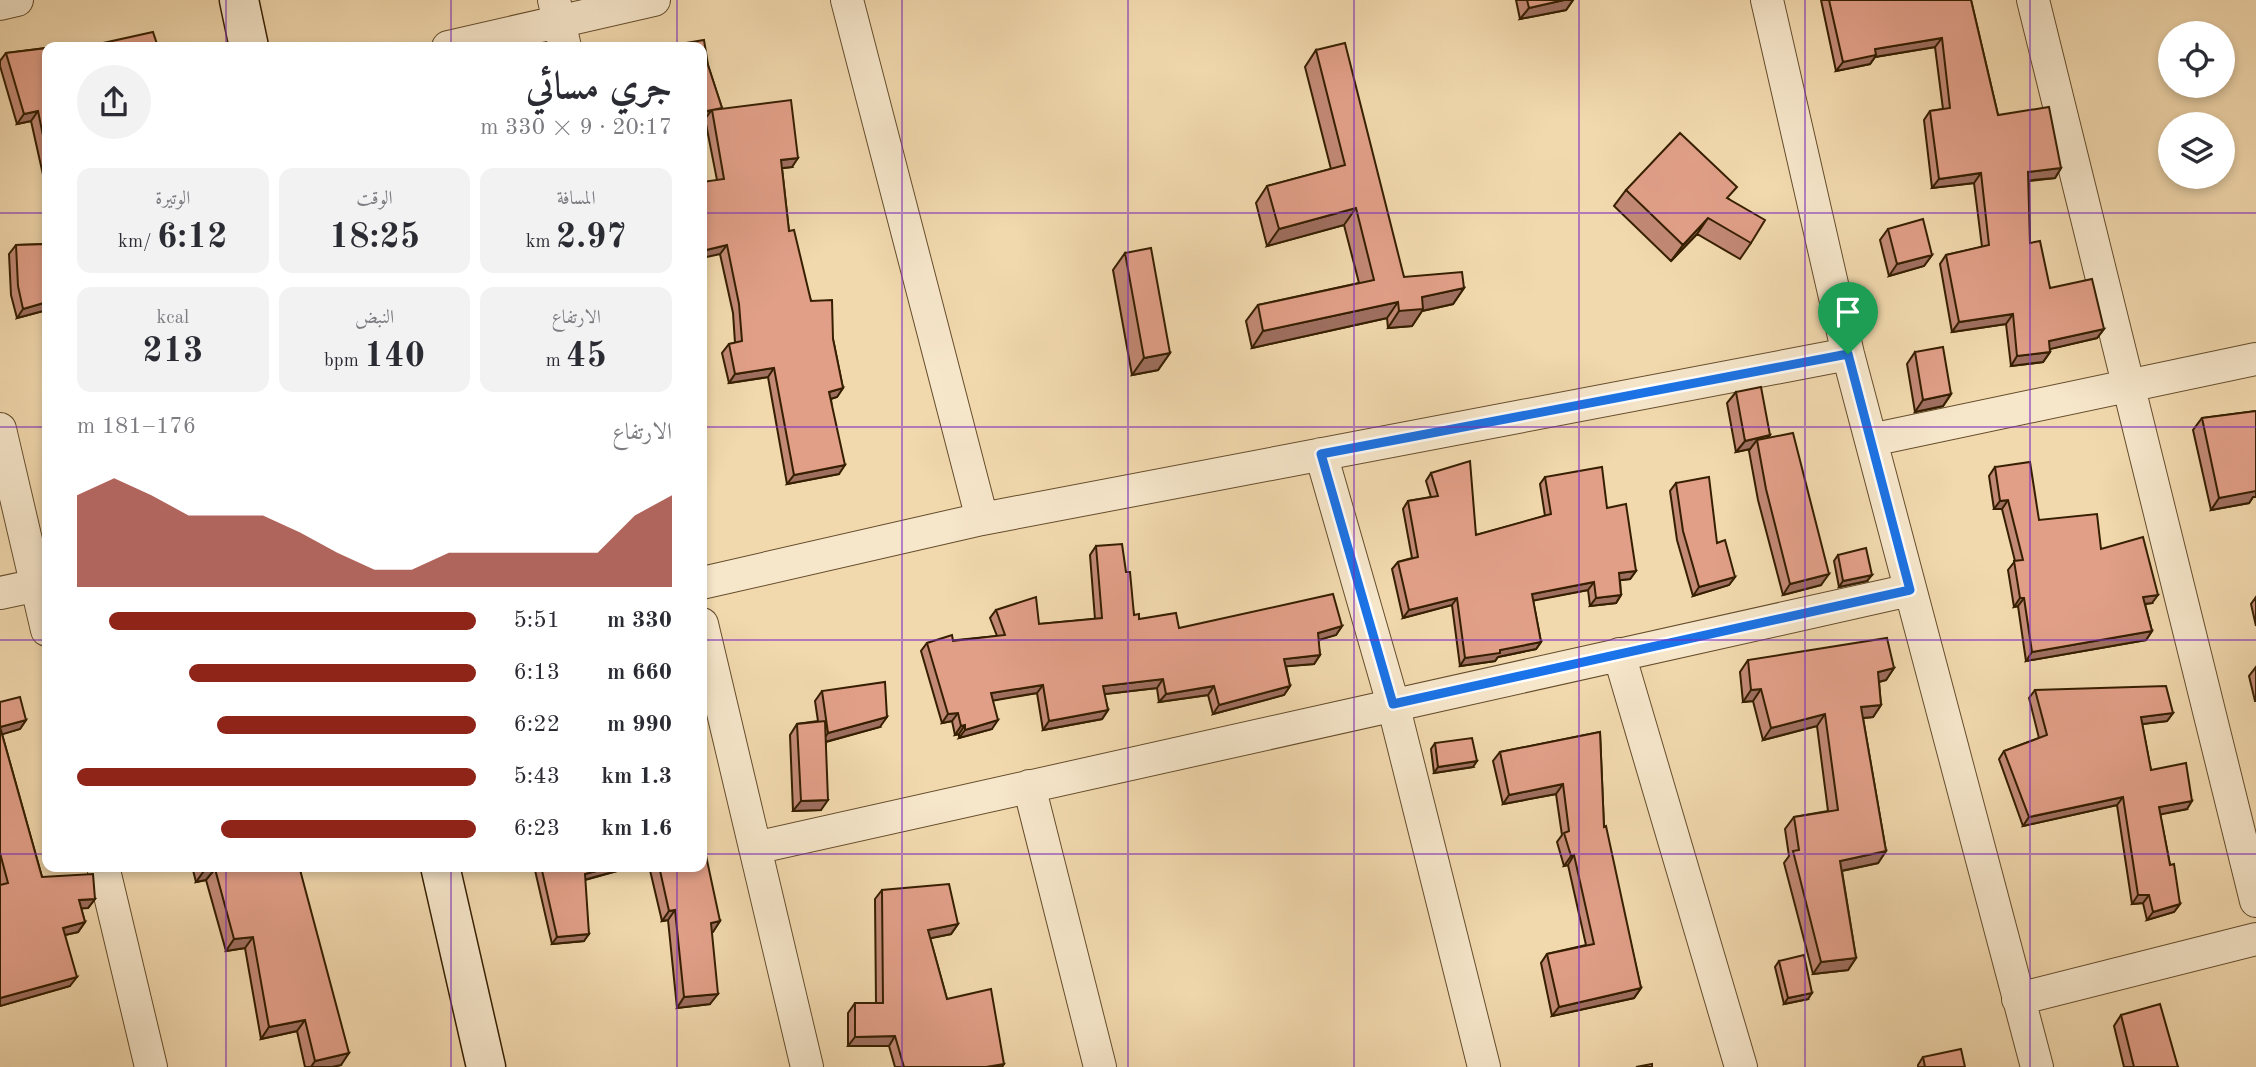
<!DOCTYPE html>
<html lang="ar">
<meta charset="utf-8">
<style>
body{margin:0;font-family:"Old Standard TT",Amiri,serif;background:#f2f2f3;color:#2b2b33;direction:rtl;height:100vh;display:flex;flex-direction:column;font-size:26px;white-space:nowrap}
*{box-sizing:border-box;margin:0}
p{font-size:23px;color:#7c7c81}
.icon{flex:none;width:38px;height:38px;fill:none;stroke:currentColor;stroke-width:2;stroke-linecap:round;stroke-linejoin:round}
.map{position:relative;flex:1;overflow:hidden;direction:ltr}
.details{position:absolute;left:42px;top:42px;width:665px;height:830px;display:flex;flex-direction:column;background:#fff;border-radius:14px;box-shadow:0 4px 10px #0003;direction:rtl}
.details>*{flex:none}
.fabs{position:absolute;left:2158px;top:21px;display:grid;gap:14px}
.fabs a{display:grid;place-items:center;width:77px;height:77px;border-radius:50%;background:#fff;box-shadow:0 4px 10px #0003;font-size:35px}
.pin{position:absolute;display:grid;place-items:center;width:60px;height:60px;color:#fff;margin:-72px -30px;border-radius:50% 50% 50% 0;rotate:-45deg;box-shadow:0 0 7px #0007}
.pin .icon{rotate:45deg}
.round{display:grid;place-items:center;flex:none;width:74px;height:74px;border-radius:37px;background:#f2f2f3}
.summary{display:flex;align-items:center;justify-content:space-between;height:119px;padding:0 35px}
h1{font-size:38px;font-weight:700;line-height:52px}
.figures{display:grid;grid-template-columns:repeat(3,1fr);gap:10px;height:119px;padding:7px 35px}
.figures div{display:grid;align-content:center;border-radius:14px;background:#f2f2f3;text-align:center}
.figures b{font-size:35px;font-weight:700}
.figures small{font-size:19px;font-weight:400}
.figures p{font-size:19px}
.chart{height:196px;padding:14px 35px}
.chart p{display:flex;justify-content:space-between}
.chart svg{width:100%;height:126px;margin-top:7px;fill:#8f2418;opacity:.7}
ul{padding:0 35px;list-style:none;font-size:23px}
li{display:grid;grid-template-columns:112px 84px 1fr;align-items:center;height:52px}
li i{height:18px;border-radius:9px;background:#8f2418}
.map>svg:first-child{display:block}
</style>
<div class="map">
<svg width="2256" height="1067" viewBox="0 0 2256 1067">
<rect width="100%" height="100%" fill="#f1d8ad"/>
<filter id="stains"><feTurbulence type="fractalNoise" baseFrequency=".00286" numOctaves="4"/><feColorMatrix values="0 0 0 0 .2 0 0 0 0 .09 0 0 0 0 .02 0 0 0 .5 -.17"/></filter>
<radialGradient id="worn" r=".72"><stop offset=".6" stop-color="#630" stop-opacity="0"/><stop offset="1" stop-color="#630" stop-opacity=".3"/></radialGradient>
<g fill="none" stroke-linecap="round" stroke-linejoin="round">
<g stroke="#654d2c" stroke-width="34">
<path id="street" d="M554,0L565,47
M847,0L982,519
M1767,0L1848,354L2037,1067
M2033,0L2256,901
M0,4L17,0
M448,47L654,0
M0,429L47,630
M1871,440L2256,359
M1321,454L1393,704L1484,1067
M702,583L982,519L1848,354
M0,593L47,583
M702,624L807,1067
M1619,654L1741,1067
M1029,786L1100,1067
M755,848L1910,590
M103,866L151,1067
M2018,999L2256,939"/>
</g>
<g stroke="#361f01" stroke-width="41">
<path id="secondary" d="M239,0L249,47
M440,866L486,1067"/>
</g>
<use href="#street" stroke="#f6e6ca" stroke-width="32"/>
<use href="#secondary" stroke="#f6e6ca" stroke-width="38"/>
</g>
<path fill="#c28975" stroke="#361f01" stroke-width="2" d="M1516,0H1573L1566,10L1520,19Z
M1821,0H1971L1998,115L2061,168L2055,178L2029,181L2030,243L2050,288L2104,329L2097,338L2049,349L2050,352L2043,362L2011,366L2006,324L1952,332L1940,264L1946,255L1982,247L1974,183L1932,188L1924,120L1930,111L1943,109L1935,47L1875,57L1870,64L1836,71Z
M702,47L722,108L792,167L782,168L789,231L811,301L833,339L843,388L837,397L831,399L839,474L787,484L768,377L729,383L722,353L729,344L735,343L733,313L720,254L717,180L705,119H702Z
M47,48V228L46,188L31,121L17,124L0,66V61L6,53Z
M1316,50L1404,277L1464,288L1453,304L1422,311L1412,326L1388,328L1387,318L1252,348L1246,321L1258,305L1359,283L1344,225L1267,246L1256,203L1267,186L1331,169L1305,67Z
M1626,190L1729,199L1751,243L1740,259L1697,234L1671,261L1614,206Z
M1888,229L1932,255L1924,266L1889,276L1880,240Z
M47,244V310L17,318L11,295L9,254L16,245Z
M1125,253L1170,353L1158,370L1132,375L1113,270Z
M1915,352L1951,394L1943,406L1915,412L1907,364Z
M1736,392L1768,438L1821,585L1783,595L1758,500L1749,451L1750,449L1736,452L1727,403Z
M2256,411V497H2253L2249,503L2211,510L2193,430L2202,418Z
M1995,467L2039,520L2101,549L2152,603L2145,604L2152,631L2146,640L2026,661L2018,606L2014,607L2008,570L2015,561L2002,509H1994L1989,476Z
M1431,473L1476,535L1545,516L1540,484L1545,477L1607,508L1636,571L1630,579L1620,580L1621,595L1616,603L1590,606L1588,590L1533,600L1541,642L1536,649L1498,657L1495,661L1460,666L1452,605L1403,618L1392,569L1398,562L1412,558L1403,509L1408,501L1431,497L1426,481Z
M1676,483L1735,577L1729,585L1693,596L1677,540L1670,491Z
M1096,546L1126,572L1134,615L1139,619L1179,628L1342,626L1336,635L1318,640L1320,655L1314,664L1286,666L1290,686L1284,695L1213,714L1208,695L1159,702L1157,688L1104,694L1108,710L1102,719L1043,730L1037,693L993,700L992,729L959,738V734L955,735L952,721L942,723L921,651L927,643L997,636L990,618L996,610L1039,624L1095,619L1090,555Z
M1838,555L1867,581L1839,587L1834,561Z
M2256,597V626L2251,604Z
M1748,660L1894,668L1886,680L1879,682L1881,705L1873,717L1863,718L1886,851L1878,863L1842,871L1856,958L1848,970L1813,974L1784,863L1789,856L1785,829L1794,817L1828,811L1817,726L1763,740L1753,701L1743,702L1740,672Z
M2256,667V701H2255L2249,676Z
M2035,690L2173,713L2167,721L2142,724L2151,770L2187,809L2160,814L2170,865L2180,904L2174,912L2147,920L2143,903L2132,904L2117,805L2023,826L1999,759L2004,751L2039,738L2029,698Z
M822,691L880,727L826,742L821,810L793,811L790,735L797,724L818,721L815,701Z
M0,702L26,720L20,729L2,734L42,877L95,899L88,908H81L85,922L78,932L65,935L70,986L0,1006Z
M1600,732L1604,827L1641,988L1634,998L1552,1016L1541,963L1547,954L1586,945L1568,865L1564,866L1557,842L1562,835L1556,794L1503,804L1493,761L1500,752Z
M1435,743L1473,767L1434,773L1431,749Z
M192,866H299L341,1065L332,1067H305L297,1031L261,1039L245,948L226,951L206,880L196,882Z
M534,866H635L585,880L584,941L552,944Z
M649,866H702L720,921L712,932L710,1004L677,1008L668,920L662,921Z
M882,890L958,924L951,934L930,938L947,999L1002,1067H895L889,1046H848V1013L855,1003H876L875,899Z
M1779,961L1808,999L1784,1004L1775,967Z
M2121,1015L2178,1067H2124L2114,1026Z
M1923,1057L1965,1067H1918V1065Z"/>
<path fill="#9e6f5f" stroke="#361f01" stroke-width="2" d="M1564,0H1573L1566,10L1520,19L1529,8Z
M1942,38L1935,47L1875,57L1870,64L1836,71L1843,62L1875,49Z
M38,111L31,121L17,124L24,114Z
M711,111L705,119H702V112Z
M798,158L792,167L775,169L781,160Z
M2061,168L2055,178L2022,181L2028,172Z
M1981,173L1974,183L1932,188L1939,179Z
M1356,208L1344,225L1267,246L1279,229Z
M1708,218L1697,234L1671,261L1683,245Z
M727,245L720,254L702,258V251Z
M1932,255L1924,266L1889,276L1897,264Z
M1464,288L1453,304L1422,311L1412,326L1388,328L1399,311L1422,297Z
M47,302V310L17,318L23,309Z
M1398,302L1387,318L1252,348L1263,331Z
M2013,314L2006,324L1952,332L1959,322Z
M2104,329L2097,338L2042,351L2049,341Z
M2050,352L2043,362L2011,366L2017,356Z
M1170,353L1158,370L1132,375L1144,358Z
M774,368L768,377L729,383L735,374Z
M843,388L837,397L823,401L829,392Z
M1951,394L1943,406L1915,412L1923,400Z
M1770,435L1762,447L1757,440L1750,449L1736,452L1745,441Z
M845,465L839,474L787,484L794,475Z
M2256,487V497H2253L2249,503L2211,510L2219,498Z
M2008,500L2002,509H1994L2000,501Z
M1636,571L1630,579L1613,581L1619,573Z
M1829,574L1821,585L1783,595L1790,584Z
M1872,575L1867,581L1839,587L1843,581Z
M1735,577L1729,585L1693,596L1699,587Z
M1594,582L1588,590L1526,602L1532,594Z
M1621,595L1616,603L1590,606L1596,598Z
M2158,595L2152,603L2137,605L2143,597Z
M1457,598L1452,605L1403,618L1409,610Z
M2020,598H2024L2018,606L2014,607Z
M1342,626L1336,635L1312,642L1318,633Z
M2152,631L2146,640L2026,661L2032,652Z
M1541,642L1536,649L1498,657L1495,661L1460,666L1465,658L1500,650Z
M1320,655L1314,664L1278,667L1284,659Z
M1894,668L1886,680L1870,684L1878,672Z
M1163,679L1157,688L1097,695L1103,686Z
M1043,685L1037,693L985,702L991,693Z
M1214,686L1208,695L1159,702L1166,694Z
M1290,686L1284,695L1213,714L1219,705Z
M1761,689L1753,701L1743,702L1751,690Z
M1881,705L1873,717L1853,719L1861,707Z
M1108,710L1102,719L1043,730L1049,721Z
M958,713L952,721L942,723L948,714Z
M2173,713L2167,721L2135,725L2141,717Z
M1825,714L1817,726L1763,740L1771,728Z
M887,717L880,727L821,743L828,733Z
M26,720L20,729L0,735V727Z
M998,720L992,729L959,738L965,730Z
M965,725L959,734L955,735L961,726Z
M1477,761L1473,767L1434,773L1438,767Z
M1563,784L1556,794L1503,804L1509,795Z
M2123,797L2117,805L2023,826L2029,817Z
M828,800L821,810L793,811L801,801Z
M2192,801L2187,809L2153,816L2159,807Z
M1886,851L1878,863L1831,873L1840,861Z
M1574,855L1568,865L1564,866L1571,856Z
M615,866H635L580,881L585,874Z
M215,869L206,880L196,882L204,871Z
M2138,895H2149L2143,903L2132,904Z
M95,899L88,908L73,909L79,900Z
M2180,904L2174,912L2147,920L2153,912Z
M675,910L668,920L662,921L669,911Z
M720,921L713,932L703,933L711,923Z
M85,922L78,932L56,937L63,928Z
M958,924L951,934L922,940L928,930Z
M589,934L584,941L552,944L557,937Z
M253,937L245,948L226,951L234,939Z
M1856,958L1848,970L1813,974L1821,962Z
M77,977L70,986L0,1006V998Z
M1641,988L1634,998L1552,1016L1559,1007Z
M1812,993L1808,999L1784,1004L1788,998Z
M718,994L710,1004L677,1008L684,997Z
M305,1020L297,1031L261,1039L269,1027Z
M895,1036L889,1046H848L855,1037Z
M349,1053L341,1065L332,1067H311L315,1061Z
M1004,1064L1002,1067H986Z"/>
<path fill="#e19f88" stroke="#361f01" stroke-width="2" d="M1527,0H1564L1529,8Z
M1829,0H1971L1998,115L2049,107L2061,168L2028,172L2030,243L2040,241L2050,288L2092,279L2104,329L2049,341L2050,352L2017,356L2013,314L1959,322L1946,255L1989,245L1981,173L1939,179L1930,111L1950,108L1942,38L1875,49L1876,55L1843,62Z
M153,32L158,47H85Z
M704,40L708,65L722,108L702,112V47H663Z
M1345,43L1404,277L1462,272L1464,288L1422,297L1423,309L1399,311L1398,302L1263,331L1258,305L1374,280L1356,208L1279,229L1267,186L1345,165L1316,50Z
M47,48V155L38,111L24,114L6,53Z
M791,100L798,158L781,160L789,231L794,230L811,301L832,300L833,339L843,388L829,392L845,465L794,475L774,368L735,374L729,344L742,341L739,304L727,245L702,251V182L724,179L712,110Z
M1680,133L1737,187L1727,198L1765,220L1751,243L1708,218L1683,245L1626,190Z
M1923,219L1932,255L1897,264L1888,229Z
M47,244V302L23,309L18,286L16,245Z
M1151,248L1170,353L1144,358L1125,253Z
M1943,347L1951,394L1923,400L1915,352Z
M1761,387L1770,435L1745,441L1736,392Z
M2256,411V491L2219,498L2202,418Z
M1793,433L1829,574L1790,584L1766,489L1757,440Z
M1470,461L1476,535L1551,514L1545,477L1602,467L1607,508L1626,504L1636,571L1619,573L1621,595L1596,598L1594,582L1532,594L1541,642L1500,650V653L1465,658L1457,598L1409,610L1398,562L1418,557L1408,501L1438,496L1431,473Z
M2030,462L2039,520L2097,514L2101,549L2143,537L2158,595L2143,597L2152,631L2032,652L2024,598H2020L2014,561L2023,560L2008,500L2000,501L1995,467Z
M1709,477L1717,543L1725,540L1735,577L1699,587L1683,531L1676,483Z
M1122,544L1126,572H1130L1134,615L1139,614V619L1176,613L1179,628L1333,594L1342,626L1318,633L1320,655L1284,659L1290,686L1219,705L1214,686L1166,694L1163,679L1103,686L1108,710L1049,721L1043,685L991,693L998,720L965,730V725L961,726L958,713L948,714L927,643L952,635L953,641L1005,635L996,610L1036,597L1039,624L1102,618L1096,546Z
M1866,548L1872,575L1843,581L1838,555Z
M1887,638L1894,668L1878,672L1881,705L1861,707L1886,851L1840,861L1856,958L1821,962L1793,851L1799,850L1794,817L1838,810L1825,714L1771,728L1761,689L1751,690L1748,660Z
M885,682L887,717L828,733L822,691Z
M2166,686L2173,713L2141,717L2151,770L2186,763L2192,801L2159,807L2170,865L2174,864L2180,904L2153,912L2149,895H2138L2123,797L2029,817L2004,751L2047,735L2035,690Z
M20,697L26,720L0,727V702Z
M825,721L828,800L801,801L797,724Z
M0,727L42,877L93,874L95,899L79,900L85,922L63,928L77,977L0,998V885L8,883L0,853Z
M1600,732L1604,827L1606,826L1641,988L1559,1007L1547,954L1594,944L1574,855L1571,856L1564,833L1569,831L1563,784L1509,795L1500,752Z
M1472,738L1477,761L1438,767L1435,743Z
M702,837L720,921L711,923L718,994L684,997L675,910L669,911L659,866H702Z
M203,866H299L349,1053L315,1061L305,1020L269,1027L253,937L234,939L215,869L204,871Z
M541,866H615L585,874L589,934L557,937Z
M949,884L958,924L928,930L947,999L991,989L1004,1064L986,1067H904L895,1036L855,1037V1003H883L882,890Z
M1804,955L1812,993L1788,998L1779,961Z
M2160,1004L2178,1067H2134L2121,1015Z
M1961,1049L1965,1067H1925L1923,1057Z
M1652,1064V1067H1636Z"/>
<g fill="none" stroke-linecap="round" stroke-linejoin="round">
<g stroke="#fff" stroke-width="14">
<path id="route" d="M1848,354L1910,590L1393,704L1321,454Z"/>
</g>
<use href="#route" stroke="#1a73e8" stroke-width="9"/>
</g>
<path fill="none" stroke="#7b2cbf" stroke-width="2" stroke-opacity="0.55" d="M226,0V47M451,0V47M677,0V47M902,0V1067M1128,0V1067M1354,0V1067M1579,0V1067M1805,0V1067M2030,0V1067M0,213H47M702,213H2256M0,427H47M702,427H2256M0,640H47M702,640H2256M0,854H47M702,854H2256M226,866V1067M451,866V1067M677,866V1067"/>
<rect width="100%" height="100%" filter="url(#stains)"/>
<rect width="100%" height="100%" fill="url(#worn)"/>
</svg>
<div class="fabs">
<a><svg class="icon" aria-label="locate" viewBox="0 0 24 24"><circle cx="12" cy="12" r="6"/><path d="M12 2v4M12 18v4M2 12h4M18 12h4"/></svg></a>
<a><svg class="icon" aria-label="layers" viewBox="0 0 24 24"><path d="M12 4l9 5-9 5-9-5zM3 14l9 5 9-5"/></svg></a>
</div>
<div class="pin" style="left:1848px;top:354px;background:#1e9e55"><svg class="icon" aria-label="arrive" viewBox="0 0 24 24"><path d="M6 21V4h12l-3 4 3 4H6"/></svg></div>
<section class="details">
<div class="summary"><div><h1>جري مسائي</h1><p>20:17 · 9 × 330 m</p></div><a class="round"><svg class="icon" aria-label="share" viewBox="0 0 24 24"><path d="M12 15V3M7 8l5-5 5 5M5 13v7h14v-7"/></svg></a></div>
<div class="figures">
<div><p>المسافة</p><b>2.97<small> km</small></b></div>
<div><p>الوقت</p><b>18:25</b></div>
<div><p>الوتيرة</p><b>6:12<small> /km</small></b></div>
</div>
<div class="figures">
<div><p>الارتفاع</p><b>45<small> m</small></b></div>
<div><p>النبض</p><b>140<small> bpm</small></b></div>
<div><p>kcal</p><b>213</b></div>
</div>
<div class="chart"><p><span>الارتفاع</span>176–181 m</p>
<svg viewBox="0 0 160 44" preserveAspectRatio="none"><path d="M0 44V12L10 6L20 12L30 19L40 19L50 19L60 25L70 32L80 38L90 38L100 32L110 32L120 32L130 32L140 32L150 19L160 12V44z"/></svg>
</div>
<ul>
<li><b>330 m</b>5:51<i style="width:92%"></i></li>
<li><b>660 m</b>6:13<i style="width:72%"></i></li>
<li><b>990 m</b>6:22<i style="width:65%"></i></li>
<li><b>1.3 km</b>5:43<i style="width:100%"></i></li>
<li><b>1.6 km</b>6:23<i style="width:64%"></i></li>
</ul>
</section>
</div>
